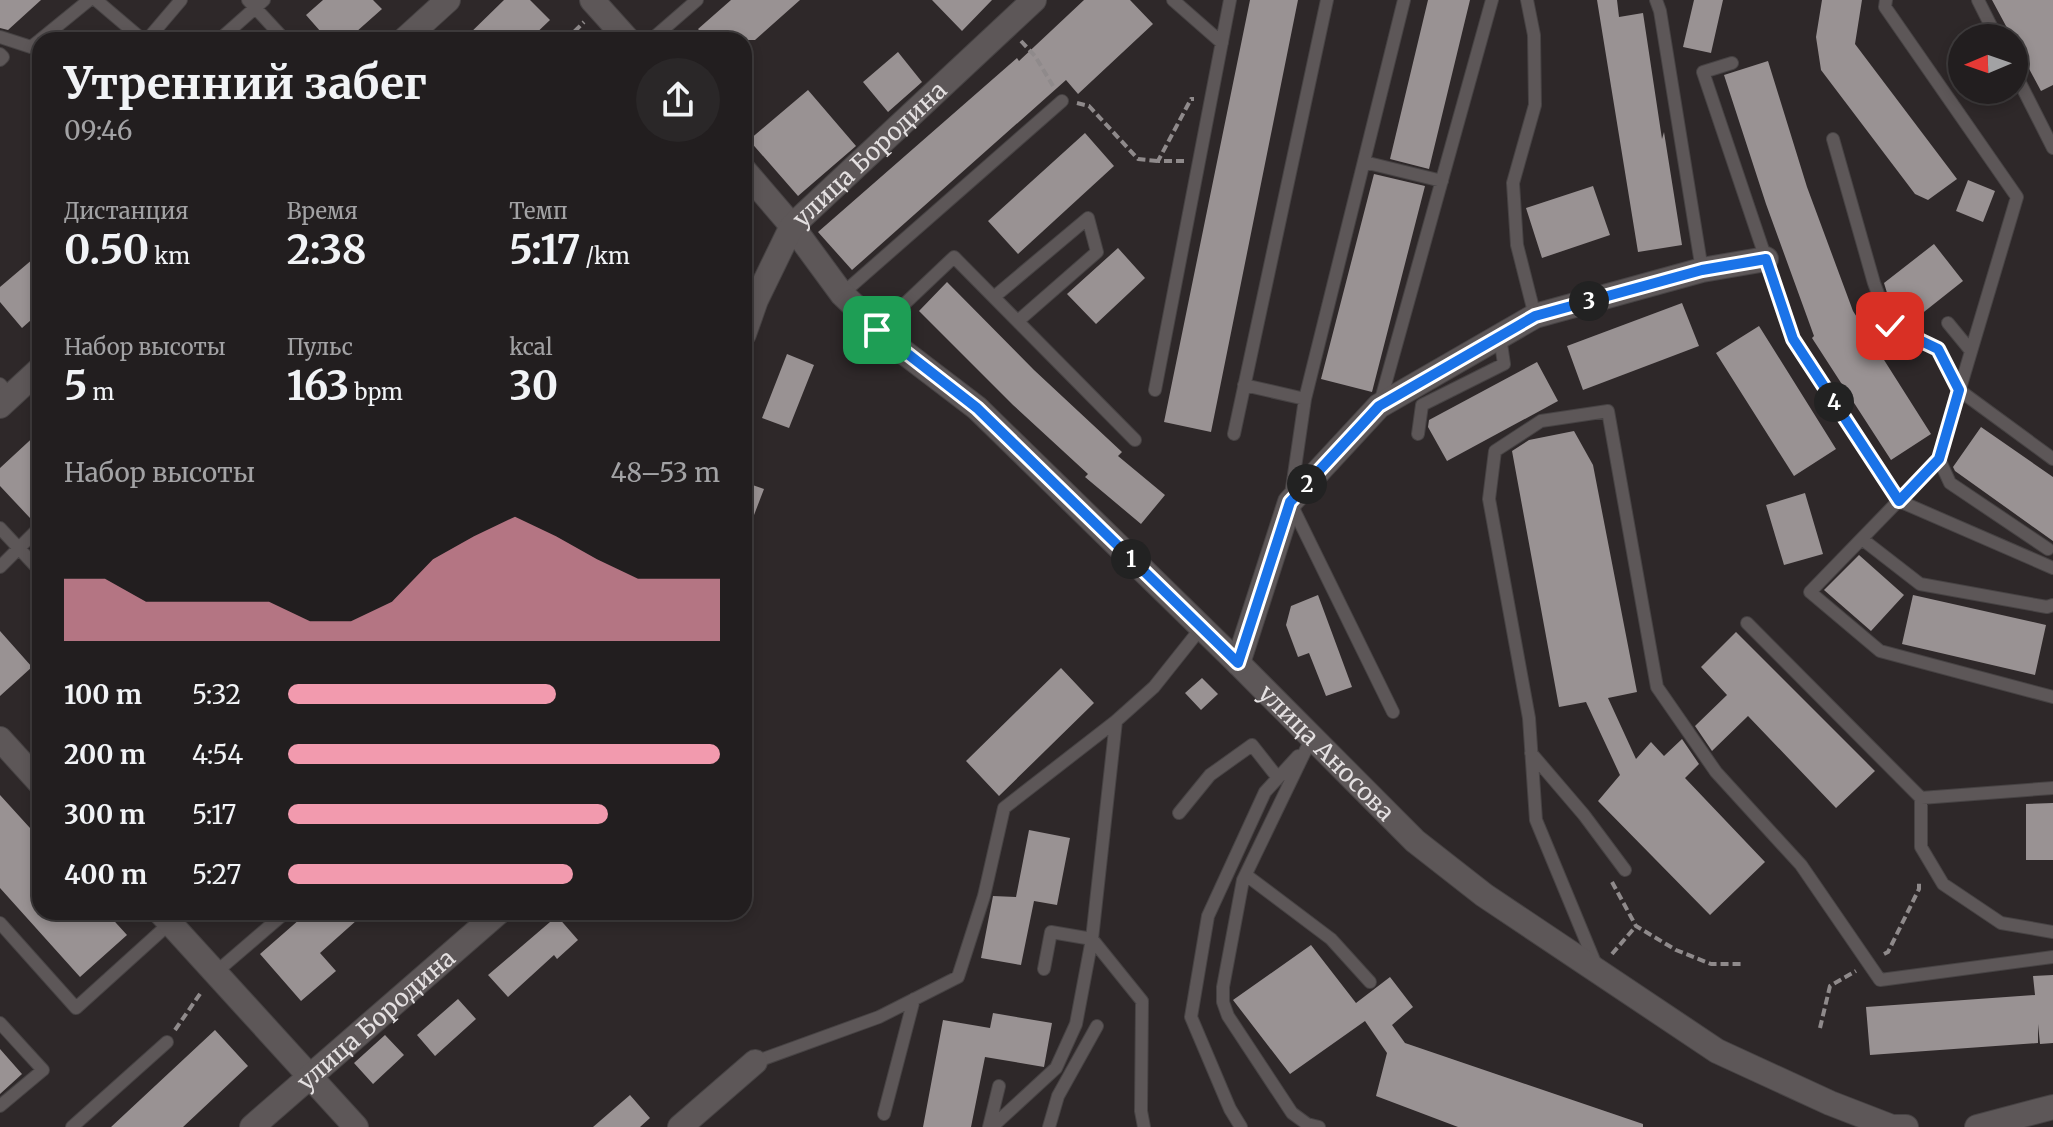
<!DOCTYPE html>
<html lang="ru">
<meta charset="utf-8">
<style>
body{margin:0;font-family:Merriweather,serif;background:#2a2728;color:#f1f3f6;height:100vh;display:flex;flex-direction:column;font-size:30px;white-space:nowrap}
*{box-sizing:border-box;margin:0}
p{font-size:26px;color:#a2a2a4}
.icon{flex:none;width:44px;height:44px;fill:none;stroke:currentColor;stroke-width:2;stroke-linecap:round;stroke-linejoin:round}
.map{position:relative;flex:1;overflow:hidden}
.panel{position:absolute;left:32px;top:32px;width:720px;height:888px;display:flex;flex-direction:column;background:#221e1f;border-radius:24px;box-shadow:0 4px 12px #0003,0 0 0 2px #3f3c3d}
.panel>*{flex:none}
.needle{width:52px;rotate:268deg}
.controls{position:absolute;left:1948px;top:24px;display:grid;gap:16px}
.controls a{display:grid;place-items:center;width:80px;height:80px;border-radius:50%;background:#221e1f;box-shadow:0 4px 12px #0003,0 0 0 2px #3f3c3d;font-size:40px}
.pin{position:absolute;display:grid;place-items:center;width:68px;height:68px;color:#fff;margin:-34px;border-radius:16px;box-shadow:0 4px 12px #0006}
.km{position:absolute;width:40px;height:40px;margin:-20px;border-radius:50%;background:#222;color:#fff;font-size:22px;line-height:40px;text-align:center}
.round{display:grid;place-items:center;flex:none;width:84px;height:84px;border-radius:42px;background:#2a2728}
.summary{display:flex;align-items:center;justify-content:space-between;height:136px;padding:0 32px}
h1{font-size:44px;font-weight:700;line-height:60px}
.stats{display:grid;grid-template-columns:repeat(3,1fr);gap:12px;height:136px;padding:8px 32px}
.stats div{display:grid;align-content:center}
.stats b{font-size:40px;font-weight:700}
.stats small{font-size:22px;font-weight:400}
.stats p{font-size:22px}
.chart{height:224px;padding:16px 32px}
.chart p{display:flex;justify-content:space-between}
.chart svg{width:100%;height:144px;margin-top:8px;fill:#f29aae;opacity:.7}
ul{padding:0 32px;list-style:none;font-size:26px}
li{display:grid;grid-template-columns:128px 96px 1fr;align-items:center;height:60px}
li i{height:20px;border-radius:10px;background:#f29aae}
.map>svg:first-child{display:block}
</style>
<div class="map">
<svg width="2053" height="1127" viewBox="0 0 2053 1127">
<rect width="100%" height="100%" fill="#2e2829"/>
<path fill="#999293" d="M0,0H41L8,30L0,28Z
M323,0H373L382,9L347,40H328L306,15Z
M504,0H530L550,20L529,40H463Z
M731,0H800L755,40H708L698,29Z
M932,0H992L962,31Z
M1084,0H1130L1153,24L1078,94L1066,80L852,270L818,232L1017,58L1019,61Z
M1250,0H1298L1211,432L1164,422Z
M1428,0H1470L1429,169L1390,159Z
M1597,0H1617L1619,17L1643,13L1662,139L1664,132L1682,245L1638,252Z
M1694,0H1723L1711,53L1683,47Z
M1822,0H1862L1855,44L1957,179L1928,200L1915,194L1821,70L1816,37Z
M1992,0H2053V85L2041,91Z
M898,52L922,82L888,112L863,82Z
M1768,61L1807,187L1853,311L1931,434L1891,460L1812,338L1814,336L1766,204L1724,75Z
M808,90L856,146L798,196L749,140Z
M1085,133L1114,166L1018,254L988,221Z
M1374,174L1425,186L1372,392L1321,379Z
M1968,180L1995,191L1983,222L1956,211Z
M1593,186L1610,235L1542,258L1526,208Z
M1934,244L1963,281L1910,323L1888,296L1884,283Z
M1118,248L1145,278L1096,324L1067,294Z
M40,253V312L22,328L0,302V287Z
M947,282L1034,370L1122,452L1118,456L1165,495L1141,524L1085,477L1088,474L1013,405L919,311Z
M1682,303L1699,346L1583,390L1567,346Z
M1759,326L1836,449L1794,476L1716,353Z
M787,354L814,365L789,428L762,418Z
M1537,362L1558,401L1447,461L1428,427L1429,420Z
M1981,427L2053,477V541L1955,471L1953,467Z
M40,431V509L30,518L0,486V468Z
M1574,431L1593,465L1637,692L1608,698L1636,759L1651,742L1664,756L1682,739L1699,764L1685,778L1765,862L1710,915L1598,801L1620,775L1586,702L1559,707L1512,451L1529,440Z
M744,482L764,489L746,536H744Z
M1805,493L1823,554L1784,565L1766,505Z
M1859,555L1904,595L1871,631L1824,590Z
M1318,595L1352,687L1326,696L1309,653L1298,657L1286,625L1291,606Z
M1913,595L2046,625L2035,675L1902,644Z
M0,631L32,667L0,696Z
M1736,632L1875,771L1836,808L1748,716L1712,751L1695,726L1727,695L1701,667Z
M1061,668L1094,703L999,796L966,761Z
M1202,678L1218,694L1201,710L1185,693Z
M0,795L40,839V912H106L127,935L80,977L0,888Z
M2053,803V860H2026V804Z
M1029,830L1070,838L1057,905L1034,901L1021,965L981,958L993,896L1016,897Z
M308,912H366L320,953L336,971L301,1001L260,954Z
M557,916L578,940L557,959L554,955L508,997L488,975Z
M1311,945L1356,1003L1390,977L1413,1007L1392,1025L1405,1043L1643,1124V1127H1458L1376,1096L1387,1053L1365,1021L1290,1074L1233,1000Z
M2053,975V1043L2040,1044L2038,1024V1043L1870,1055L1866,1007L2035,995L2033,976Z
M458,999L476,1019L435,1056L417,1035Z
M993,1013L1052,1023L1044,1067L985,1057L971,1127H923L943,1020L990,1028Z
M215,1030L248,1066L183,1127H111Z
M385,1035L404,1055L373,1084L354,1063Z
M0,1049L22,1074L0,1094Z
M630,1095L650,1118L640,1127H593Z"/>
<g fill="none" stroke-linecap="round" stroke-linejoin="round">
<g stroke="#474344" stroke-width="14">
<path id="service" d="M96,0L143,40
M248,0L285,40
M1173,0L1222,43
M1527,0L1534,35L1535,105L1513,183L1517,245L1535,316
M1656,0L1660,11L1702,270
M1886,0L1885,7L2017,197L1939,459L1810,592L1880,651L2053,697
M1978,0L1997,38
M0,37L31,47L40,40
M40,40L89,0
M147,40L181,0
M219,40L264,0
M651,40L697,0
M0,54L3,57L0,60
M1732,63L1703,72L1793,339L1899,501L2053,568
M2014,71L2053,148
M1833,139L1874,283L1890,326L1938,349L1959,390L2053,459
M1364,162L1442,181
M842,294L1062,101
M994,297L1088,218L1097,252L1018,321
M1948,323L1971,351
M877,330L954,257L1135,440
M0,384L11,396
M1244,385L1305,399
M1155,390L1230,0
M1380,403L1492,0
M1234,434L1327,0
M1418,434L1422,405L1504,364L1500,337
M1939,459L1950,483L2048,549
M0,528L40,571
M1862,539L1920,584L2047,607L2053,605
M0,567L40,527
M1747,623L1921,798V847L1943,884L2001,923L2053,932
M1393,712L1290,502L1305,399L1404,0
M1312,737L1243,880L1223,987V1002L1228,1016L1292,1113L1307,1124L1319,1127
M1531,753L1584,815L1625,870
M1921,798L2053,788
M1179,813L1210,775L1252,745L1278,778
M1246,875L1331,939L1370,982
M0,923L76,1008L170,923
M1596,965L1536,820L1529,718L1489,499L1495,451L1541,421L1608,411L1657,687L1716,772L1801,865L1880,980L2053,957
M1044,969L1051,932L1092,939L1142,1001L1141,1111L1144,1127
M215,973L286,912
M0,1023L43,1070L0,1106
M755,1062L879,1017L958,977L984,896L1004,808L1116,721
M884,1114L914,999
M72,1127L167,1042
M989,1127L999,1086
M992,1127L1056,1068L1076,1024L1092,939L1116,721L1154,687L1201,628
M1049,1127L1058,1096L1097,1026
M1241,1127L1230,1109L1191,1017L1208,916L1265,792L1298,756"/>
</g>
<g stroke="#474344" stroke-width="26">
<g id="minor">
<path d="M592,0L628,40"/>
<path id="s1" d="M744,170L792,226L842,294L901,350L977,408L1238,663L1415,841L1484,895L1717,1051L1830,1103L1892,1127H1906"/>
<path id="s2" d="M744,334L756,300L792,226L1034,0"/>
<path d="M1238,663L1290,502L1379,406L1535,316L1702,270L1766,259"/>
<path d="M0,739L40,783"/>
<path d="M160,912L356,1127"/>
<path id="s3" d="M252,1127L499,912"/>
<path d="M680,1127L755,1062"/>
<path d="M1977,1127L2053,1107"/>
</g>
</g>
<g stroke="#474344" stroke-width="26">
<path id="tertiary" d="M404,40L448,0
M0,406L40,369"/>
</g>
<path stroke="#8f8a8b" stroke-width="4" stroke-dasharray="8 4" stroke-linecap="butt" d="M566,40L584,22
M1021,41L1035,56L1053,86
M1077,103L1089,106L1138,159L1158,161
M1184,161H1158L1191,99H1194
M1612,882L1636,926L1676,950L1711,964H1742
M1612,954L1636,926
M1884,954L1888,952L1919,889V880
M1820,1028L1830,986L1856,971
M175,1030L202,991"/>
<use href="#service" stroke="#5d5758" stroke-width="12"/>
<use href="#minor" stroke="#5d5758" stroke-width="24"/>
<use href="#tertiary" stroke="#5d5758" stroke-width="24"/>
</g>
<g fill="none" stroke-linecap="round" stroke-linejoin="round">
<g stroke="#fff" stroke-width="16">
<path id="route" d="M877,330L977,408L1238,663L1290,502L1379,406L1535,316L1702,270L1766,259L1793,339L1899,501L1939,459L1959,390L1938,349L1890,326"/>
</g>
<use href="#route" stroke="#1a73e8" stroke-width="10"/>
</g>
<g text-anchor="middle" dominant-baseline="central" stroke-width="8" stroke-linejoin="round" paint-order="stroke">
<g font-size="24" fill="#e4e0e1" stroke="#241f20">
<text stroke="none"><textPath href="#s2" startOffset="224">улица Бородина</textPath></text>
<text stroke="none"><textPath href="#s1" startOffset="826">улица Аносова</textPath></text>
<text stroke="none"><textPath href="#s3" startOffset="164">улица Бородина</textPath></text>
</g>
</g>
</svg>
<div class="controls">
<a><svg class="needle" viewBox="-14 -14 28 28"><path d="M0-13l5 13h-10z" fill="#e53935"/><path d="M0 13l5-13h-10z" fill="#a2a2a4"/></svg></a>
</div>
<div class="pin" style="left:877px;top:330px;background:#1e9e55"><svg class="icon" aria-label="arrive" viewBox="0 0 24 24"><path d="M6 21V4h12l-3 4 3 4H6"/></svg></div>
<div class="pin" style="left:1890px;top:326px;background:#d93025"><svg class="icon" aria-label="check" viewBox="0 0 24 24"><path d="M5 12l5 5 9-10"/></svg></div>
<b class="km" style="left:1131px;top:559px">1</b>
<b class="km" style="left:1307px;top:484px">2</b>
<b class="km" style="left:1589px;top:301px">3</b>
<b class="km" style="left:1834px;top:402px">4</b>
<section class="panel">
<div class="summary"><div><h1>Утренний забег</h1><p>09:46</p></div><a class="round"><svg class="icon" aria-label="share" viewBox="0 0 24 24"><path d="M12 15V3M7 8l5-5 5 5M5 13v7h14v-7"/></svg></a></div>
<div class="stats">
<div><p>Дистанция</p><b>0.50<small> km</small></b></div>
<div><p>Время</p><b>2:38</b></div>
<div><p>Темп</p><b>5:17<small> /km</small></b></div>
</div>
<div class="stats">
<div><p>Набор высоты</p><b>5<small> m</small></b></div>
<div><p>Пульс</p><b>163<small> bpm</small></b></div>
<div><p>kcal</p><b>30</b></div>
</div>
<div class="chart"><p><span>Набор высоты</span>48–53 m</p>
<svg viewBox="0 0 160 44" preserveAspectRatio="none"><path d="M0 44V25L10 25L20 32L30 32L40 32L50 32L60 38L70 38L80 32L90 19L100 12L110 6L120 12L130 19L140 25L150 25L160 25V44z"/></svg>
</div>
<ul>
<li><b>100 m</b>5:32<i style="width:62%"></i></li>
<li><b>200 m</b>4:54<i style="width:100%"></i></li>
<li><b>300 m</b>5:17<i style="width:74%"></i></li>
<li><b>400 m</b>5:27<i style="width:66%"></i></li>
</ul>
</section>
</div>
